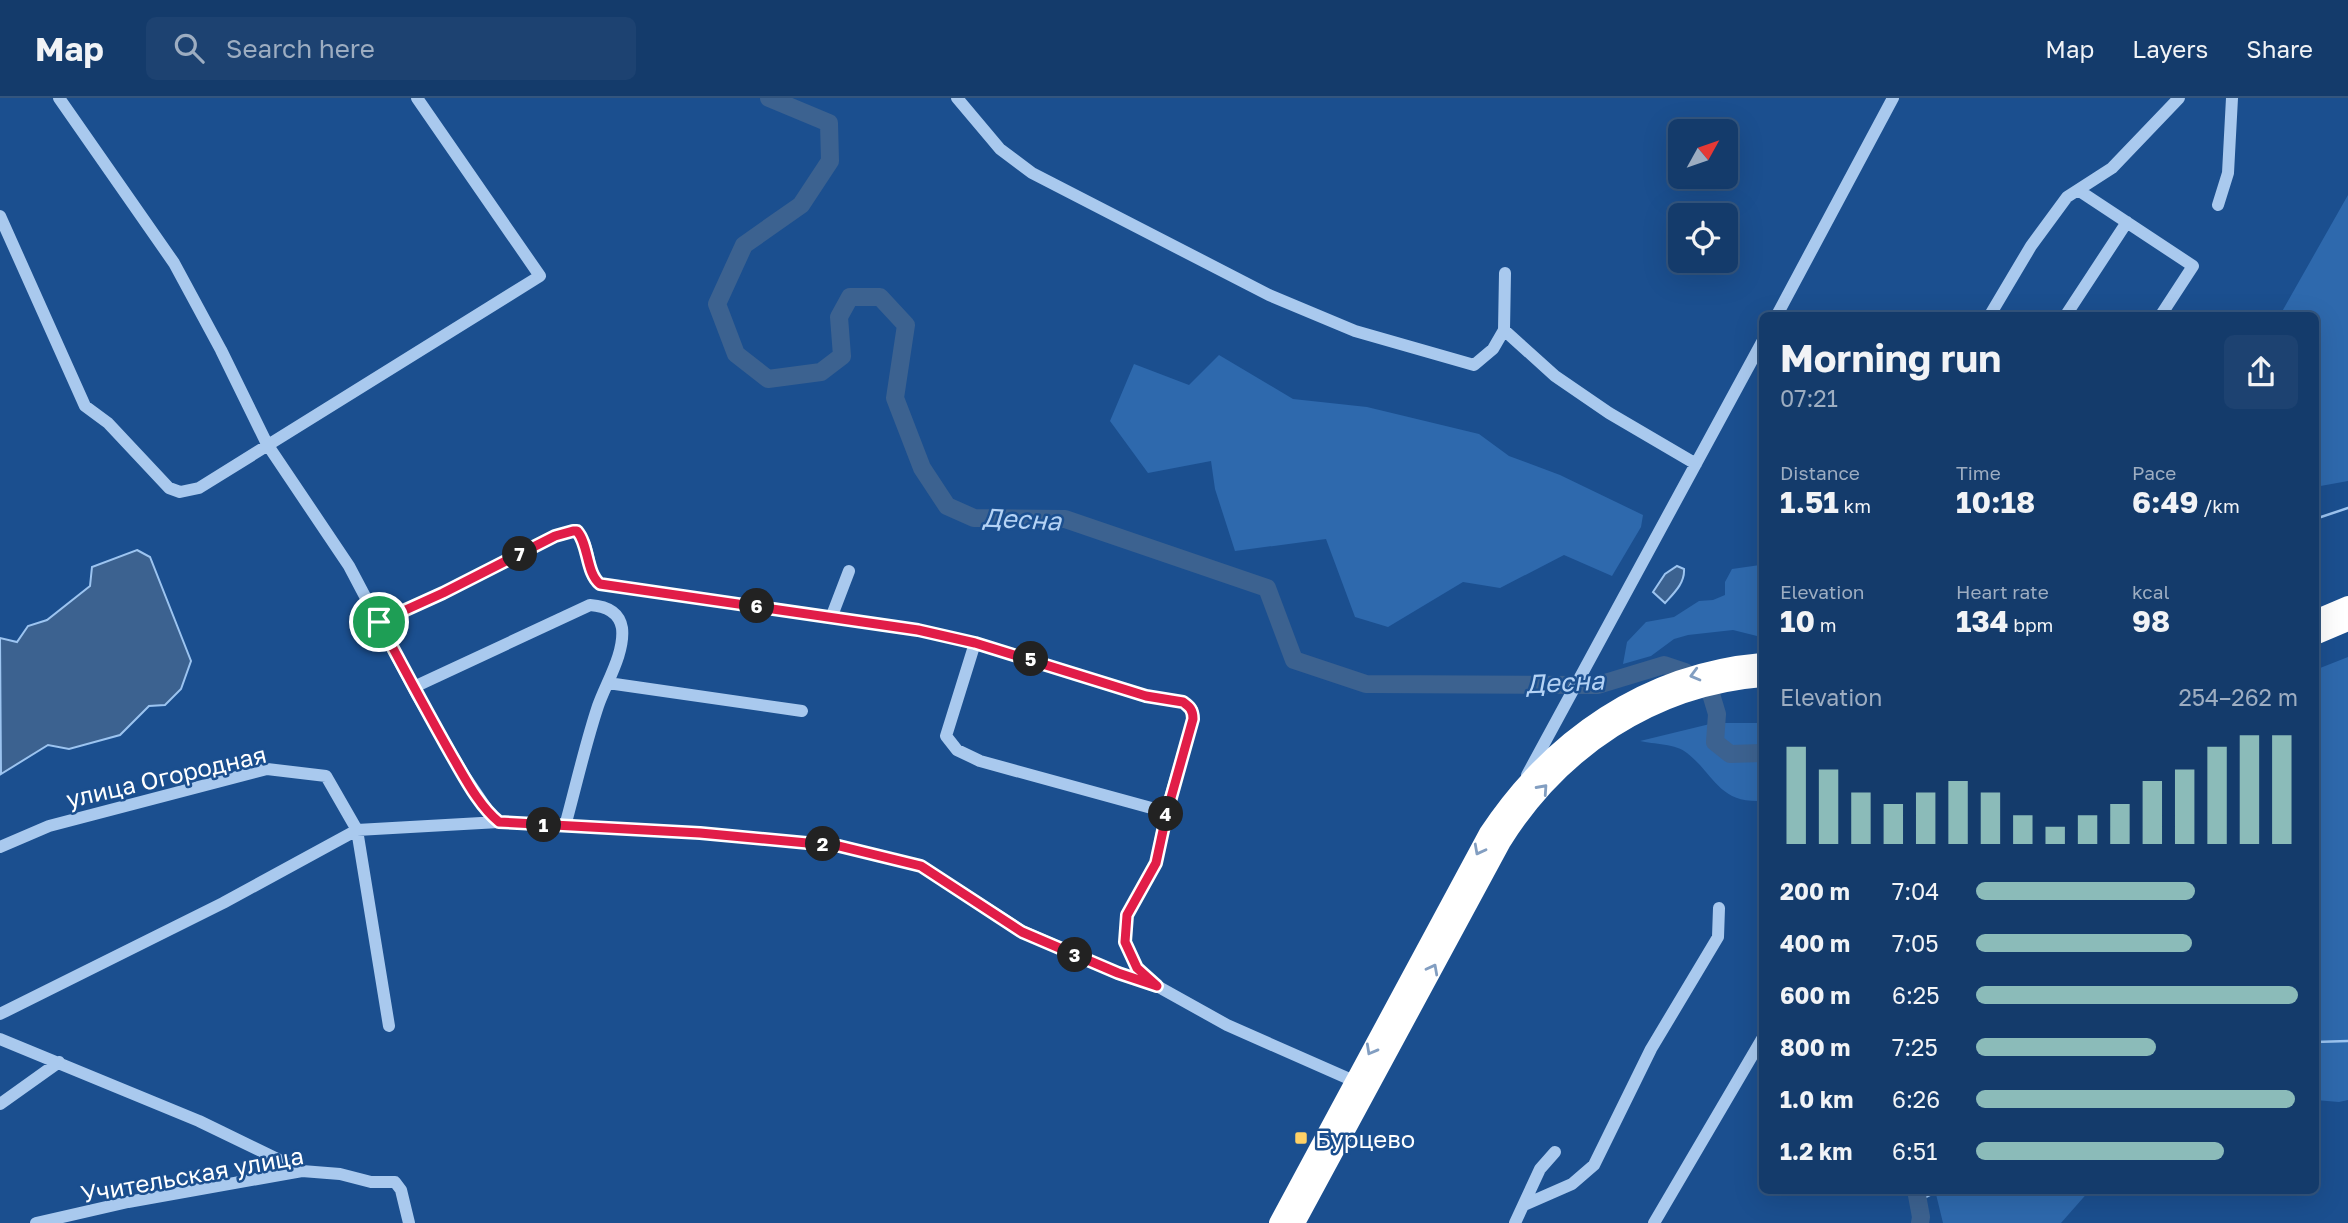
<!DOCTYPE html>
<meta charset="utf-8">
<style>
body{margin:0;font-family:"Golos Text",sans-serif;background:#1d4271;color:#f1f3f6;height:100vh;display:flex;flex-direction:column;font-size:26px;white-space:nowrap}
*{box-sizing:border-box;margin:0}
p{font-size:23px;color:#9dadc1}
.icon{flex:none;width:38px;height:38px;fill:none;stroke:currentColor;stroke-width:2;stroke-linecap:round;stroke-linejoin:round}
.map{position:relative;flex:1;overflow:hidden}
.sheet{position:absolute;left:1759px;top:214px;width:560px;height:882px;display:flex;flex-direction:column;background:#143b6b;border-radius:10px;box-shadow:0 7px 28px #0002,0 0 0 2px #33557e}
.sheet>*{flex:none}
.needle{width:46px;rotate:50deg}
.tools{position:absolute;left:1668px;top:21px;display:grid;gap:14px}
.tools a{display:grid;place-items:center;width:70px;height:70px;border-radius:10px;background:#143b6b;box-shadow:0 7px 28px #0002,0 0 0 2px #33557e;font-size:35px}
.pin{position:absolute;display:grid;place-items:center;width:60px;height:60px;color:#fff;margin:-30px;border:4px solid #fff;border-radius:50%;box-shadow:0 2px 7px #0007}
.km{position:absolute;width:35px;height:35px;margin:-18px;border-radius:50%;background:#222;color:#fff;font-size:19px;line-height:35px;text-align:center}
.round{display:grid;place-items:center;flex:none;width:74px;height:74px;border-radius:10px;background:#1d4271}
.summary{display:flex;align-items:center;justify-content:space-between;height:119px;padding:0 21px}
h1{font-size:38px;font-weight:700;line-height:52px}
.figures{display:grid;grid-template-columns:repeat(3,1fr);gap:10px;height:119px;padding:7px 21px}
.figures div{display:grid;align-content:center}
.figures b{font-size:30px;font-weight:700}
.figures small{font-size:19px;font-weight:400}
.figures p{font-size:19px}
.chart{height:196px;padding:14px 21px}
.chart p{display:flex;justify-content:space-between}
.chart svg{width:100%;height:126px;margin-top:7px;stroke:#8bbbb9;stroke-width:6}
ul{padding:0 21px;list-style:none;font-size:23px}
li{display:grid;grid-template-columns:112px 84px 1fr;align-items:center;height:52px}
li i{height:18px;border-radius:9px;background:#8bbbb9}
header{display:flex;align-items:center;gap:42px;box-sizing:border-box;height:98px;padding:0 35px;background:#143b6b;border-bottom:2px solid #33557e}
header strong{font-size:33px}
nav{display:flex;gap:38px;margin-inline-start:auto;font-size:24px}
.search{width:490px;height:63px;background:#1d4271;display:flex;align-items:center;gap:18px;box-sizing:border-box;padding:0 24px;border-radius:10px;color:#9dadc1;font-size:26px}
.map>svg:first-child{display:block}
</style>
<header>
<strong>Map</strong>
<div class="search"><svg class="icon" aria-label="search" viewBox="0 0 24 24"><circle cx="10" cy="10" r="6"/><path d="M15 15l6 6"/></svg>Search here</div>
<nav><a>Map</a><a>Layers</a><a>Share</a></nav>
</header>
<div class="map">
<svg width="2348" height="1125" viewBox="0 0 2348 1125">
<rect width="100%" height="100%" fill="#1b4f8f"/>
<path fill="#2e69ad" d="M2348,97V383L2315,389V217H2280Z
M1219,257L1293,301L1367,309L1479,336L1509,358L1560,377L1643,417L1641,429L1612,478L1564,457L1500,490L1463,484L1388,529L1355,519L1326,441L1235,453L1215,391L1211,363L1148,375L1110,323L1134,266L1189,287Z
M1760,467L1762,469L1761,539L1733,532L1688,537L1674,541L1651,558L1623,566L1627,544L1646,524L1674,519L1699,503L1713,502L1725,497V484L1732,471Z
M2348,559V1002L2339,1004L2315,1002V572Z
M1714,625H1762V703C1718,705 1715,677 1687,655C1677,646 1653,646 1640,643Z
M1935,1092H2090L2061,1125H1943Z"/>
<path fill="#3c6290" stroke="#9cc4f0" stroke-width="2" d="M137,452L150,459L191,563L181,591L165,607L149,608L120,637L69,651L48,647L1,676L0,540L17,544L28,528L47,522L90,488L92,469Z
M1677,468L1684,471C1685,485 1674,495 1665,505L1653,494L1665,476Z"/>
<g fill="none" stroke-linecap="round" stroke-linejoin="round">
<path stroke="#9cc4f0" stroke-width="2.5" d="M2315,421L2348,410
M2315,944L2348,943
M1918,1103L1940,1092"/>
<path stroke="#3c6290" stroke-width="18" d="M769,0L829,25L830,63L801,107L744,147L717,206L736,256L768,281L821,274L842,258L839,219L850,199H880L906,227L895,300L922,370L947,408L974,420L1065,421L1267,490L1294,562L1366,586L1598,587L1664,567L1685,574L1711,596L1717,616L1715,644L1730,656L1762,655
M1916,1092L1921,1119L1920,1125"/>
<path stroke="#a9c9ee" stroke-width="12" d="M59,0L174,165L221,252L267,346L349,468L417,597L464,677L491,717L499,724
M957,0L1000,51L1032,75L1269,197L1355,233L1474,267L1493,251L1504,232
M2078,92L2193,168L2161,217
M2218,107L2228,75L2232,0
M0,118L85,308L108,325L169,390L180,394L199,390L540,178L417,0
M1505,175L1504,232L1555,278L1609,315L1696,366
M1777,217L1893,0
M1990,217L2031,148L2067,99L2112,70L2179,0
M2066,217L2127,124
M831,520L849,473
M379,524L443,495L555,438L573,433C593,442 584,473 600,486L918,532L975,545L1146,598L1183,604L1192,612L1193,621L1166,714L1156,765L1127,817L1125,844L1137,870L1154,886
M975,545L946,638L957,652L980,663L1166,714
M608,585L802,613
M414,589L590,507C605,508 619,513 622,530C625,555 606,585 598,608C585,647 576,688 565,728
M1527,677L1762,244
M0,749L49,728L267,671L326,678L357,732L389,928
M0,916L223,805L357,732L499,724L700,735L839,748L921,768L1022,833L1118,875L1157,888L1227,927L1354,983
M0,941L199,1023L302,1073
M0,1006L59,964
M1524,1107L1572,1086L1594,1067L1651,951L1718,839L1719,810
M36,1125L128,1104L302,1073L340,1076L371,1084H395L401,1092L409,1125
M1515,1125L1540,1071L1555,1054
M1654,1125L1762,941"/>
<path stroke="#fff" stroke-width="18" d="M2315,521L2348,507
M2315,538L2348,524
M1278,1125L1488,735C1551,640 1646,574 1762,564
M1296,1125L1502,744C1560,651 1653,589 1762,580"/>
</g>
<defs><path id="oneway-chevron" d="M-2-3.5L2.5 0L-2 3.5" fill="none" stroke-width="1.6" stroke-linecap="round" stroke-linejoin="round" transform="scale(1.75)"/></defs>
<g stroke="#829ec1">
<use href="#oneway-chevron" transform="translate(1695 577) rotate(165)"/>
<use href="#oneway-chevron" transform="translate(1543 691) rotate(-48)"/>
<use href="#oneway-chevron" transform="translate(1479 752) rotate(118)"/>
<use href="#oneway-chevron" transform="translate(1433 871) rotate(-62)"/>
<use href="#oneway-chevron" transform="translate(1371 952) rotate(119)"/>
</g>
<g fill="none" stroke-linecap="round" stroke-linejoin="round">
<g stroke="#fff" stroke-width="14">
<path id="route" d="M573,433H577C589,447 586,475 600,486L918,532L975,545L1146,598L1183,604C1190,609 1193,612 1193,621L1167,714L1156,765L1127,817L1125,844L1137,870L1157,888L1118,875L1022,834L921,768L839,748L700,735L499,724C479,708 465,680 452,658C427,614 403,569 379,524L443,495L555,438Z"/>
</g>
<use href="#route" stroke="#e11d48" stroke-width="9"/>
</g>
<rect fill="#ffd166" stroke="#1b4f8f" stroke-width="2.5" x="1294" y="1033" width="14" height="14" rx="3.5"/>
<g text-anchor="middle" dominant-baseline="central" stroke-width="5" stroke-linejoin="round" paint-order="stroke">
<g font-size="24" fill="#fff" stroke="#1b4f8f">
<text transform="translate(166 678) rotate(-13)">улица Огородная</text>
<text transform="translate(192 1076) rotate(-10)">Учительская улица</text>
</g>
<g font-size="24" fill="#fff" stroke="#1b4f8f" text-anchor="start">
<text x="1315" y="1040">Бурцево</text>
</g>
<g font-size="26" font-style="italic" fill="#b5d3f5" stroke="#1b4f8f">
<text transform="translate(1022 421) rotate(3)">Десна</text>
<text transform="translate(1565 584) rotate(-3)">Десна</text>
</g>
</g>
</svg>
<div class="tools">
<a><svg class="needle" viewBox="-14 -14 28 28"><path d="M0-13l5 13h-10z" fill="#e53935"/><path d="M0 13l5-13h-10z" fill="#9dadc1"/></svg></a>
<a><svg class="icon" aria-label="locate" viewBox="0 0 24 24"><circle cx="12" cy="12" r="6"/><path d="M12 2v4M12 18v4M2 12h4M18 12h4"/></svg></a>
</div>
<div class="pin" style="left:379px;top:524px;background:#1e9e55"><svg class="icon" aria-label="arrive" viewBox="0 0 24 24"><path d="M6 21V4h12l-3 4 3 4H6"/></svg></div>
<b class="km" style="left:544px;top:727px">1</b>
<b class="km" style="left:823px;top:746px">2</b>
<b class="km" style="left:1075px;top:857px">3</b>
<b class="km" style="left:1166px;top:716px">4</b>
<b class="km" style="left:1031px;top:561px">5</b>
<b class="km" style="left:757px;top:508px">6</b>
<b class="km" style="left:520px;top:456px">7</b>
<section class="sheet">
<div class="summary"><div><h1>Morning run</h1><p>07:21</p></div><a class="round"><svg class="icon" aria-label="share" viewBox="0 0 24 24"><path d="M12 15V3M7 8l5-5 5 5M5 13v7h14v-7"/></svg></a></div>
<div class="figures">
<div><p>Distance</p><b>1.51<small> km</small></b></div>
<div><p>Time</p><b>10:18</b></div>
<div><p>Pace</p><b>6:49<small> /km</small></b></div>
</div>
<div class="figures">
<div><p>Elevation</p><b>10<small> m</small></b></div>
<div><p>Heart rate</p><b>134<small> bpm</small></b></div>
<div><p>kcal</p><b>98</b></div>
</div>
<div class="chart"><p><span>Elevation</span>254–262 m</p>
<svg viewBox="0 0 160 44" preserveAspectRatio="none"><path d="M5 44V10M15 44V18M25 44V26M35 44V30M45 44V26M55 44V22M65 44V26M75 44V34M85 44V38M95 44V34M105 44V30M115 44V22M125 44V18M135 44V10M145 44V6M155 44V6"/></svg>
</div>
<ul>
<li><b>200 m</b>7:04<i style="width:68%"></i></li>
<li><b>400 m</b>7:05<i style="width:67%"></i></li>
<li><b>600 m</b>6:25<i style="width:100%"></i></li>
<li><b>800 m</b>7:25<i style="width:56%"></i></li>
<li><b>1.0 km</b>6:26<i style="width:99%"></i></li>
<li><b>1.2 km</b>6:51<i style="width:77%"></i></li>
</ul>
</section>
</div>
